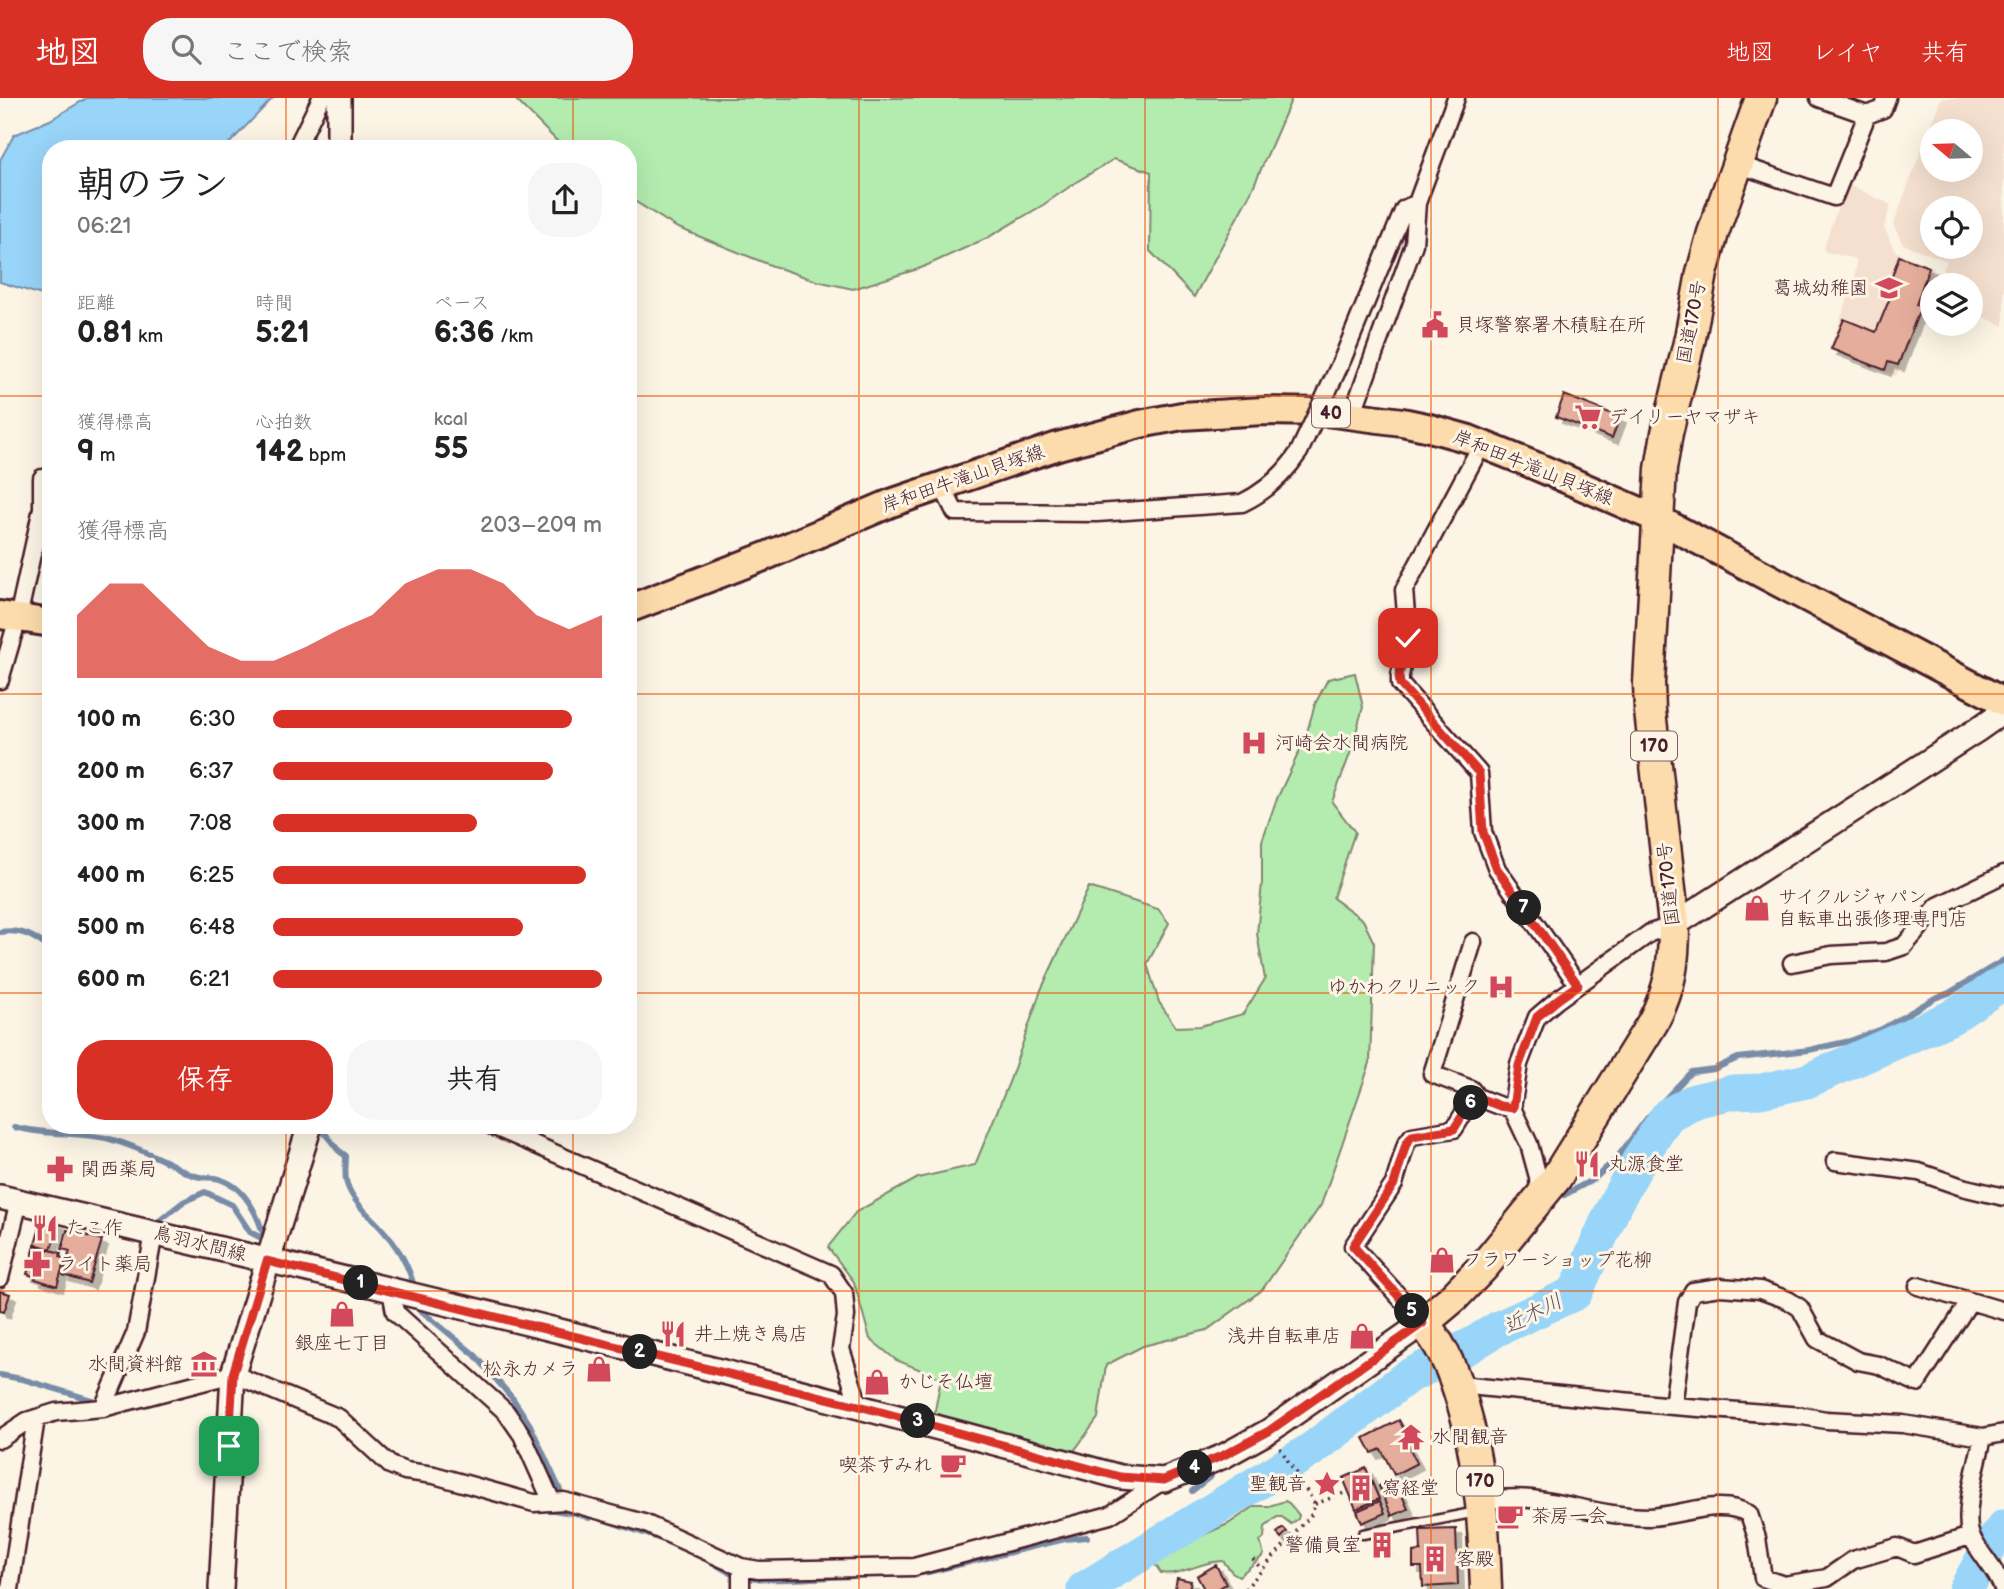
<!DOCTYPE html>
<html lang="ja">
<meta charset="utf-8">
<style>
body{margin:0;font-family:"Balsamiq Sans","Klee One",sans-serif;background:#f6f6f6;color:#222;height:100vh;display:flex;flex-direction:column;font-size:26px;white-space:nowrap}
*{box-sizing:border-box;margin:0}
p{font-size:23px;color:#767676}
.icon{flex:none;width:38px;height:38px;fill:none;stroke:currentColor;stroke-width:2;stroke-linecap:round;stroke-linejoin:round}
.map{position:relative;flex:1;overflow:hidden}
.side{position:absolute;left:42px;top:42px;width:595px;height:994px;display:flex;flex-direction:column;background:#fff;border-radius:28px;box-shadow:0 7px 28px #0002}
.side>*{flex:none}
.needle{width:46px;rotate:289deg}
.buttons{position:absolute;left:1920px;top:21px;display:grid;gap:14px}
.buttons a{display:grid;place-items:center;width:63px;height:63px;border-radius:50%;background:#fff;box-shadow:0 7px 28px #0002;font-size:35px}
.pin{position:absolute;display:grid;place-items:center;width:60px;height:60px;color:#fff;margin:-30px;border-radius:14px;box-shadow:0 4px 10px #0006}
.km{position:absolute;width:35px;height:35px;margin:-18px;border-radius:50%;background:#222;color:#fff;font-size:19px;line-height:35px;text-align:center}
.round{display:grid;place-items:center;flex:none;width:74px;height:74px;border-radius:28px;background:#f6f6f6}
.head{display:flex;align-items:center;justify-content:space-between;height:119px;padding:0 35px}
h1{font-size:38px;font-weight:700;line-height:52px}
.metrics{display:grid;grid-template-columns:repeat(3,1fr);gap:10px;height:119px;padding:7px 35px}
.metrics div{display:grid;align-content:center}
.metrics b{font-size:30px;font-weight:700}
.metrics small{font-size:19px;font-weight:400}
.metrics p{font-size:19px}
.chart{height:196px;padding:14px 35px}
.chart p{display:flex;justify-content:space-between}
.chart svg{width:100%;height:126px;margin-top:7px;fill:#d93025;opacity:.7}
.cta{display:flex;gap:14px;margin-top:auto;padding:14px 35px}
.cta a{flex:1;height:80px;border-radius:28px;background:#d93025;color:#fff;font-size:28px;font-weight:700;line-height:80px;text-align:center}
.cta a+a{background:#f6f6f6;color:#222}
ul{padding:0 35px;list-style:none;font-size:23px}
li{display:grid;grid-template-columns:112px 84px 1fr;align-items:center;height:52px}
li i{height:18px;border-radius:9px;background:#d93025}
header{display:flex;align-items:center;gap:42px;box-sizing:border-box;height:98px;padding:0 35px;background:#d93025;color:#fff}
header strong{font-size:33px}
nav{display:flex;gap:38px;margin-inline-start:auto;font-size:24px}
.search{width:490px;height:63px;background:#f6f6f6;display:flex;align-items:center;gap:18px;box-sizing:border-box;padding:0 24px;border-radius:28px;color:#767676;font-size:26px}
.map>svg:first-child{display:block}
</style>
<header>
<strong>地図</strong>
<div class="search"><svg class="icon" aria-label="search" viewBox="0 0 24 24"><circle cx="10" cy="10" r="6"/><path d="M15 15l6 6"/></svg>ここで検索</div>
<nav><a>地図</a><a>レイヤ</a><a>共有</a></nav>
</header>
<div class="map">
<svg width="2004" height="1491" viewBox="0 0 2004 1491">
<defs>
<filter id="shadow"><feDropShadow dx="6" dy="6" stdDeviation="0" flood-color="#0004"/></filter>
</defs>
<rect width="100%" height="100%" fill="#fcf5e5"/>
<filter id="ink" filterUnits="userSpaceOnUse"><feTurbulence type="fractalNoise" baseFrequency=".0143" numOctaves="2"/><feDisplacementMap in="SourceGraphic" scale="14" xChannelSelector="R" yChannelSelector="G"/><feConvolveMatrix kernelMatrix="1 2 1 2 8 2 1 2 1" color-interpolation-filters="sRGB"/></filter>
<g filter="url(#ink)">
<path fill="#f5e0cf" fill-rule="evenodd" d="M1941,0H2004V228L1971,214L1970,187H1945L1943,172L1947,163L1903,146L1893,127ZM1932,33H1970V72H1932ZM1932,110H1970V149H1932Z
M1846,85L1891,107L1884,129L1895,153L1934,170L1924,198L1925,206L1896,278L1829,252L1855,181L1856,161L1826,154L1823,151Z"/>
<path fill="#b4ecb0" stroke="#7f866e" stroke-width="2" d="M514,0H1292L1251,94L1194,199L1150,153L1151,74L1114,61L1078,83L1043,107L987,140L921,170L853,191L817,183L770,167L676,129L628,99V51H565Z
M1355,575L1363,609L1350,656L1332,704L1355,734L1333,800L1363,822L1374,845L1370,965L1321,1107L1262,1192L1207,1232L1143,1248L1106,1267L1098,1320L1071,1357L934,1318L941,1280L896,1262L870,1241L854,1184L828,1149L856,1114L918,1080L975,1067L1010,982L1041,892L1089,789L1158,811L1169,825L1147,866L1159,904L1176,929L1200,928L1243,916L1265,881L1257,836L1262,785V743L1276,703L1305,641L1315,606L1328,581Z
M1285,1403L1289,1405L1299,1417L1298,1421L1291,1426L1282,1419H1277L1265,1429L1264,1440L1260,1443L1264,1457L1239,1478L1232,1474L1223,1463C1201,1463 1182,1478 1161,1475L1155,1466L1165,1454L1228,1426L1255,1408H1269Z"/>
<path fill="#98d5f9" stroke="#798ca7" stroke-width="2" d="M87,0H273L224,51H51V200L0,184V62L14,37L50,22Z"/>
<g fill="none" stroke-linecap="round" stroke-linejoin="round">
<path stroke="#798ca7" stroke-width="6" d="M0,834C23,831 33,838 51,851
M14,1029C44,1037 75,1034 106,1040C129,1046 150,1056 171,1066C179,1070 187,1076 196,1078C204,1081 214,1078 222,1082C246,1090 259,1119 265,1142
M321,1030L338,1052L346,1058C346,1067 344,1078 347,1086C353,1104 369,1117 381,1130C397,1147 408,1166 414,1188
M1564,1097L1594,1081L1616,1061L1648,1019L1691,974L1714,971L1738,960L1809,952L1850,943L1882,931L1935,900L1949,895L2004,862
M159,1123L183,1104L205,1094L232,1107L250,1134L265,1142
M418,1210L475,1257L513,1301L530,1327L560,1392
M0,1277L22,1281L99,1304L101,1300
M1192,1393L1211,1378
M542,1410L571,1415
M568,1412L589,1420L590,1417
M608,1423L661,1441
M709,1462C717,1467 725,1473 734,1476C763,1486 819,1479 852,1478
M918,1475L928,1474L1065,1441L1087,1439"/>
<path stroke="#98d5f9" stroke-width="35" d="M1084,1491L1311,1352L1407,1279L1473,1246L1497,1231L1575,1195L1617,1102L1642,1057L1668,1017L1694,1003L1733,994L1761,993L1807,983L1950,920L2004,884
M1966,1491L1990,1448L2004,1429"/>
</g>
<path fill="#e5ae9c" stroke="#4a1f2b" stroke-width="2" filter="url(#shadow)" d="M1899,158L1929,169L1916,207L1921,208L1898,267L1888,264L1885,272L1831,251L1844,221L1876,234L1894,190L1889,187Z
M1564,297L1620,319L1612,340L1556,319Z
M43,1120L59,1125L51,1151L35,1146Z
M67,1132L102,1142L89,1185L63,1177L70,1153L62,1151Z
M35,1148L61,1155L60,1159L65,1161L57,1188L35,1181L36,1179L27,1176Z
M0,1193L10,1196L4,1214L0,1213Z
M1399,1322L1407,1337L1404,1339L1417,1365L1394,1377L1381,1351L1372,1355L1364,1340Z
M1366,1370L1379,1401L1356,1411L1343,1380Z
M1395,1381L1408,1411L1392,1418L1379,1388Z
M1380,1403L1385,1415L1362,1425L1357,1413Z
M1283,1430L1287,1434L1281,1440L1277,1435Z
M1456,1431L1458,1487L1423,1489L1422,1469H1413V1454L1421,1453L1420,1432Z
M1377,1442H1384L1386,1452L1379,1453Z
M1216,1467L1226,1486L1217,1491H1204L1197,1478Z
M1177,1480L1191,1483L1189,1491H1175Z"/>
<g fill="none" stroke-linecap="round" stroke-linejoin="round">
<g stroke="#4a1f2b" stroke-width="13">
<path id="lane" d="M1363,1436L1477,1414"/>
</g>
<g stroke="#4a1f2b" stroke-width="21">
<path id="street" d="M1819,0L1867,17L1883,11L1887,0
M296,51L321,0
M1737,66L1834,99L1867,17
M1343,260L1404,111L1417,105
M1352,317L1414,146L1417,105L1456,0
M1482,346L1404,492L1408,540L1400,578V586L1479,675L1483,734L1497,771L1578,887
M942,388L955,414L1097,415L1242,405C1267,393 1284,377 1299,354
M0,582L18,520L42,410V380
M1473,844L1432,976L1471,991L1477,999
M1792,865L1831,857L1886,854L1904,848L1938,808L2004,776
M490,1027L831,1176L844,1195L846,1218L841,1251L859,1308
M1835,1063L1919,1074L1962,1089L2004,1099
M1539,1100L1538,1079L1529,1046L1512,1010L1519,966L1537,919L1557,902L1650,835L1674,827
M0,1180L19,1103
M1918,1188L2004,1213
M391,1192L395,1214L506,1314L522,1337L552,1404
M1423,1225L1353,1148L1394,1086L1406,1046L1412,1038L1454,1031L1467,1010L1477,999L1500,1008L1512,1010
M1459,1287L1673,1308L1803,1318L1826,1322L1903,1326L1983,1339L2004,1335
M1673,1308L1687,1204L1693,1193L1720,1189L1760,1192L1788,1202L1800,1210L1817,1241L1858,1263L1879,1267L1917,1285L1970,1203
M103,1310L136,1234L154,1135
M1983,1339C1978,1363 1961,1419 1972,1440C1981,1458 1997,1472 2003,1491
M0,1341L27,1323L56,1314L103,1310L233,1276L339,1320L390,1367L405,1373L434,1377L534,1405L564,1403L644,1425L741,1469L759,1472L914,1469L1110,1417L1164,1382
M1482,1402C1498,1401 1515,1399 1531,1401C1570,1406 1609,1419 1649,1419C1681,1418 1719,1399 1749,1416L1757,1440L1763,1480L1784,1487L1827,1480L1853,1462L1897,1449L1914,1456L1970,1438
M10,1491L36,1320
M741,1491V1469"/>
</g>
<g stroke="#4a1f2b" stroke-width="28">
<path id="secondary" d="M339,51V0
M1674,827L1977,632L2004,613
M0,1099C374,1187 749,1276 1120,1379L1164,1382L1224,1358L1269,1333L1423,1225
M221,1491L233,1276L310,1027"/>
</g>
<g stroke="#4a1f2b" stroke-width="32">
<path id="primary" d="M628,511L766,458L891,405L1058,348L1140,326L1182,318L1263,313L1325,314L1402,324L1426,329L1469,341L1531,366L1658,421L2004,604
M0,517L51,525"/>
</g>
<g stroke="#4a1f2b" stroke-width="35">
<path id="highway" d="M1486,1491C1484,1432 1481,1379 1467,1321C1458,1287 1447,1252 1423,1225L1454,1199L1484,1168L1556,1080L1653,924C1671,889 1674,865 1674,827L1650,613L1649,585L1661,371L1667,335L1690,240L1702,175L1713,135L1761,0"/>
</g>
<path stroke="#4a1f2b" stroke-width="3.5" stroke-dasharray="2 5" stroke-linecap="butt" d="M1315,1406L1347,1394
M1253,1461L1262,1472
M1245,1491L1312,1416L1315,1406L1280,1350"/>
<use href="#lane" stroke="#fcf5e5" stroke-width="8"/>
<use href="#street" stroke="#fcf5e5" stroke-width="16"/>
<use href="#secondary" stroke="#fcf5e5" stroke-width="23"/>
<use href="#primary" stroke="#fcdcac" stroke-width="26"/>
<use href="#highway" stroke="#fcdcac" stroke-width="30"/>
<g stroke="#4a1f2b" stroke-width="21" stroke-linecap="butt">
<path id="street-bridge" d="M1299,354L1343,260"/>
</g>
<use href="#street-bridge" stroke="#fcf5e5" stroke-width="16"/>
</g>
</g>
<g fill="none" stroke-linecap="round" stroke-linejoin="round" filter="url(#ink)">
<g stroke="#fff" stroke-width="14">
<path id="route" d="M229,1348L233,1276L267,1163L859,1308L1120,1379L1164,1382L1224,1357L1269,1333L1423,1225L1353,1148L1394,1086L1406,1046L1412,1038L1454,1031L1467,1010L1476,999L1500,1008L1513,1010L1519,967L1537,919L1557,902L1578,887L1497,771L1483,734L1479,675L1400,586L1399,578L1408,540"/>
</g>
<use href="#route" stroke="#d93025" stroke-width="9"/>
</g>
<path fill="none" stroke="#e8590c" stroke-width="2" stroke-opacity="0.55" d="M286,0V51M573,0V51M859,0V1491M1145,0V1491M1431,0V1491M1718,0V1491M0,298H51M628,298H2004M0,596H51M628,596H2004M0,895H51M628,895H2004M286,1027V1491M573,1027V1491M0,1193H2004"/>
<defs>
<g id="school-bare" transform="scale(2.1)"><path d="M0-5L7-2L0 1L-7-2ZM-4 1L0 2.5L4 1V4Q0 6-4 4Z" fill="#d1495b" stroke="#fcf5e5" stroke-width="2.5" paint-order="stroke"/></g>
<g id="civic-bare" transform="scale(2.1)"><path d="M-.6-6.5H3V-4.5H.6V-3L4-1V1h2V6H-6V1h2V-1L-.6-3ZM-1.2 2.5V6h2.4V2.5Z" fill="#d1495b" stroke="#fcf5e5" stroke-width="2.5" paint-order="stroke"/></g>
<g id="supermarket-bare" transform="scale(2.1)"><path d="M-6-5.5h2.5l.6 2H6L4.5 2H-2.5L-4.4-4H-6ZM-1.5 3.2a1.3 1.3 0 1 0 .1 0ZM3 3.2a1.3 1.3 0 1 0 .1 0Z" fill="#d1495b" stroke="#fcf5e5" stroke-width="2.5" paint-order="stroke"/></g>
<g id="hospital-bare" transform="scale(2.1)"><path d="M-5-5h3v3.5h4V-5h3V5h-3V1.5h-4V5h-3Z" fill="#d1495b" stroke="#fcf5e5" stroke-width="2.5" paint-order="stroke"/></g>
<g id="shop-bare" transform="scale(2.1)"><path d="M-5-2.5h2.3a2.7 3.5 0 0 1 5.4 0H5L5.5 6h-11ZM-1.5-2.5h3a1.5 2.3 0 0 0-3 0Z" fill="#d1495b" stroke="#fcf5e5" stroke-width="2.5" paint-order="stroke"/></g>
<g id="restaurant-bare" transform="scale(2.1)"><path d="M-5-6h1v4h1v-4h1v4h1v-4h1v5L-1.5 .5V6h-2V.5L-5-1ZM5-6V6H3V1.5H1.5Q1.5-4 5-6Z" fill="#d1495b" stroke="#fcf5e5" stroke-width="2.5" paint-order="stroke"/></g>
<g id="pharmacy-bare" transform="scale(2.1)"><path d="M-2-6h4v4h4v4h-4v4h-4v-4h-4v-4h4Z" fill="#d1495b" stroke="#fcf5e5" stroke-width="2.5" paint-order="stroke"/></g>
<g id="museum-bare" transform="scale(2.1)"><path d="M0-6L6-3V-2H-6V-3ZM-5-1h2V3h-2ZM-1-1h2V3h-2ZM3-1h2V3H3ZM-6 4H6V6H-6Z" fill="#d1495b" stroke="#fcf5e5" stroke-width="2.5" paint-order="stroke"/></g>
<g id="temple-bare" transform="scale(2.1)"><path d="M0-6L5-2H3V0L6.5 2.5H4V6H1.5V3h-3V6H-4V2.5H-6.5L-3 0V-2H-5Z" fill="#d1495b" stroke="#fcf5e5" stroke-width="2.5" paint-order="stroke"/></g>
<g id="cafe-bare" transform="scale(2.1)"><path d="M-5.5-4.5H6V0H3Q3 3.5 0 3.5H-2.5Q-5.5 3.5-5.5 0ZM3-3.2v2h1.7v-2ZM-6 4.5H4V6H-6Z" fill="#d1495b" stroke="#fcf5e5" stroke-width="2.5" paint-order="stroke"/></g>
<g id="sight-bare" transform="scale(2.1)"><path d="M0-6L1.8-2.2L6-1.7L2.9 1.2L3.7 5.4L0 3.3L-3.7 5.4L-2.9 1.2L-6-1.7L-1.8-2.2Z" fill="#d1495b" stroke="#fcf5e5" stroke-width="2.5" paint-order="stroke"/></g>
<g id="building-bare" transform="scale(2.1)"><path d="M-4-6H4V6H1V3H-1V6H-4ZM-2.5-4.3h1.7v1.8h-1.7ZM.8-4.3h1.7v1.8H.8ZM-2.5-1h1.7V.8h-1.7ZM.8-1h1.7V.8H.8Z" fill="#d1495b" stroke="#fcf5e5" stroke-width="2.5" paint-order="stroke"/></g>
</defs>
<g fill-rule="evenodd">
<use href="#school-bare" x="1889" y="190"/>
<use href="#civic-bare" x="1435" y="227"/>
<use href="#supermarket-bare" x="1588" y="319"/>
<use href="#hospital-bare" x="1254" y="645"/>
<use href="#shop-bare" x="1757" y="810"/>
<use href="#hospital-bare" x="1501" y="889"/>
<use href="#restaurant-bare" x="1587" y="1066"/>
<use href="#pharmacy-bare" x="60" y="1071"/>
<use href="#restaurant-bare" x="45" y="1130"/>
<use href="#shop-bare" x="1442" y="1162"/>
<use href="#pharmacy-bare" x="37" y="1166"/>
<use href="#shop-bare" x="342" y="1216"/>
<use href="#restaurant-bare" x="673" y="1236"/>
<use href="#shop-bare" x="1362" y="1238"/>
<use href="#museum-bare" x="204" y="1266"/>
<use href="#shop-bare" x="599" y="1271"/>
<use href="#shop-bare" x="877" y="1284"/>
<use href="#temple-bare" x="1411" y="1339"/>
<use href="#cafe-bare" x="953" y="1367"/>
<use href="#sight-bare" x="1327" y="1386"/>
<use href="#building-bare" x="1361" y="1390"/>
<use href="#cafe-bare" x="1510" y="1418"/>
<use href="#building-bare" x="1382" y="1447"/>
<use href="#building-bare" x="1435" y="1461"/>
</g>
<g text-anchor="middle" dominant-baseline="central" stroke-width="6" stroke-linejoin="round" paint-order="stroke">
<g fill="#fcf5e5" stroke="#7f5f63" stroke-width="2">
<rect x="1312" y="300.5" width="38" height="29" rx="5"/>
<rect x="1631" y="633.5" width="46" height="29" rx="5"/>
<rect x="1457" y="1368.5" width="46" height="29" rx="5"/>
</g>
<g font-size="18" font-weight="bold" fill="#4a1f2b">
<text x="1331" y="315">40</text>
<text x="1654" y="648">170</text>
<text x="1480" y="1383">170</text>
</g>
<g font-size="19" fill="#4a1f2b" stroke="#fcf5e5" text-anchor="start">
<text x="1868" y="190" text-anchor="end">葛城幼稚園</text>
<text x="1456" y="227">貝塚警察署木積駐在所</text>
<text x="1609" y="319">デイリーヤマザキ</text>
<text x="1275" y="645">河崎会水間病院</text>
<text x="1778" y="799">サイクルジャパン<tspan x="1778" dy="22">自転車出張修理専門店</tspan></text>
<text x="1480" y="889" text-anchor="end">ゆかわクリニック</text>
<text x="1608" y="1066">丸源食堂</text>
<text x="81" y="1071">関西薬局</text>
<text x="66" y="1130">たこ作</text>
<text x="1463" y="1162">フラワーショップ花柳</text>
<text x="58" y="1166">ライト薬局</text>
<text x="694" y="1236">井上焼き鳥店</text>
<text x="1341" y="1238" text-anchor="end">浅井自転車店</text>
<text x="342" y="1245" text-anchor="middle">銀座七丁目</text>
<text x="183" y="1266" text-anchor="end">水間資料館</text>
<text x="578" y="1271" text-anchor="end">松永カメラ</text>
<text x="898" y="1284">かじそ仏壇</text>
<text x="1432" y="1339">水間観音</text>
<text x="932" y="1367" text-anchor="end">喫茶すみれ</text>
<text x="1306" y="1386" text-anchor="end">聖観音</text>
<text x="1382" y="1390">寫経堂</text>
<text x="1531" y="1418">茶房一会</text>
<text x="1361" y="1447" text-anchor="end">警備員室</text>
<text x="1456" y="1461">客殿</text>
</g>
<g font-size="19" fill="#4a1f2b" stroke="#fcf5e5">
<text transform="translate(1692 224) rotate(-79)">国道170号</text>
<text transform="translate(1533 370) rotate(22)">岸和田牛滝山貝塚線</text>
<text transform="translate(963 381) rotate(-19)">岸和田牛滝山貝塚線</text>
<text transform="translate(1669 786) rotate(-96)">国道170号</text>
<text transform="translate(200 1146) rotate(14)">鳥羽水間線</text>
</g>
<g font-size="21" font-style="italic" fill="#5e4c5e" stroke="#fcf5e5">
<text transform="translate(1533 1216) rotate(-27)">近木川</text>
</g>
</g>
</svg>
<div class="buttons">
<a><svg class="needle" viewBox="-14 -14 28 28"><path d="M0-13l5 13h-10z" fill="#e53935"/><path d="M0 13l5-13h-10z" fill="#767676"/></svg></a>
<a><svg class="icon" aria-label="locate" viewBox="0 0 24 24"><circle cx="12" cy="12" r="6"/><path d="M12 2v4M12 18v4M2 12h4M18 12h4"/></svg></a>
<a><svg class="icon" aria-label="layers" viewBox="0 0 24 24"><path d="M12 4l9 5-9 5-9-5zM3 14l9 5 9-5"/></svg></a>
</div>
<div class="pin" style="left:229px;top:1348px;background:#1e9e55"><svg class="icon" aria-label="arrive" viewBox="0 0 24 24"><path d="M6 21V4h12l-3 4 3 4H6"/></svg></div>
<div class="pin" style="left:1408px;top:540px;background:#d93025"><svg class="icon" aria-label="check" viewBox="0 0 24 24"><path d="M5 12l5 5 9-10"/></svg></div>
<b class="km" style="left:361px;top:1185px">1</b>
<b class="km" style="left:640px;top:1254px">2</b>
<b class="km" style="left:918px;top:1323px">3</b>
<b class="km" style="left:1195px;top:1370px">4</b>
<b class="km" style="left:1412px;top:1213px">5</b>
<b class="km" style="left:1471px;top:1005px">6</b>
<b class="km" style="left:1524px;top:810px">7</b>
<section class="side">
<div class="head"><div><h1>朝のラン</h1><p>06:21</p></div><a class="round"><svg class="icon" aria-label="share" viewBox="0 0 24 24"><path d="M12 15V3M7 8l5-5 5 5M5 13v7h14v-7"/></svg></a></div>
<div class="metrics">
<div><p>距離</p><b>0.81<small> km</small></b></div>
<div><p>時間</p><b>5:21</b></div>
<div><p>ペース</p><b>6:36<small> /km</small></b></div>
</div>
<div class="metrics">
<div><p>獲得標高</p><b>9<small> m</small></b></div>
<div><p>心拍数</p><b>142<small> bpm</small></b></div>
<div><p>kcal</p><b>55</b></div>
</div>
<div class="chart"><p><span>獲得標高</span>203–209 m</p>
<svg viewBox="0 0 160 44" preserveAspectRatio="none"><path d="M0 44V22L10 11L20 11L30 22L40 33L50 38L60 38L70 33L80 27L90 22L100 11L110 6L120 6L130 11L140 22L150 27L160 22V44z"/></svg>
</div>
<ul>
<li><b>100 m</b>6:30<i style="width:91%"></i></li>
<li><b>200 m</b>6:37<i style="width:85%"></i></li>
<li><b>300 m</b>7:08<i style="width:62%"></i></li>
<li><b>400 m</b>6:25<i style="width:95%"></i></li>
<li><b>500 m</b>6:48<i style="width:76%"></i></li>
<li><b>600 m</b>6:21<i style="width:100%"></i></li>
</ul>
<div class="cta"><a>保存</a><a>共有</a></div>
</section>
</div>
